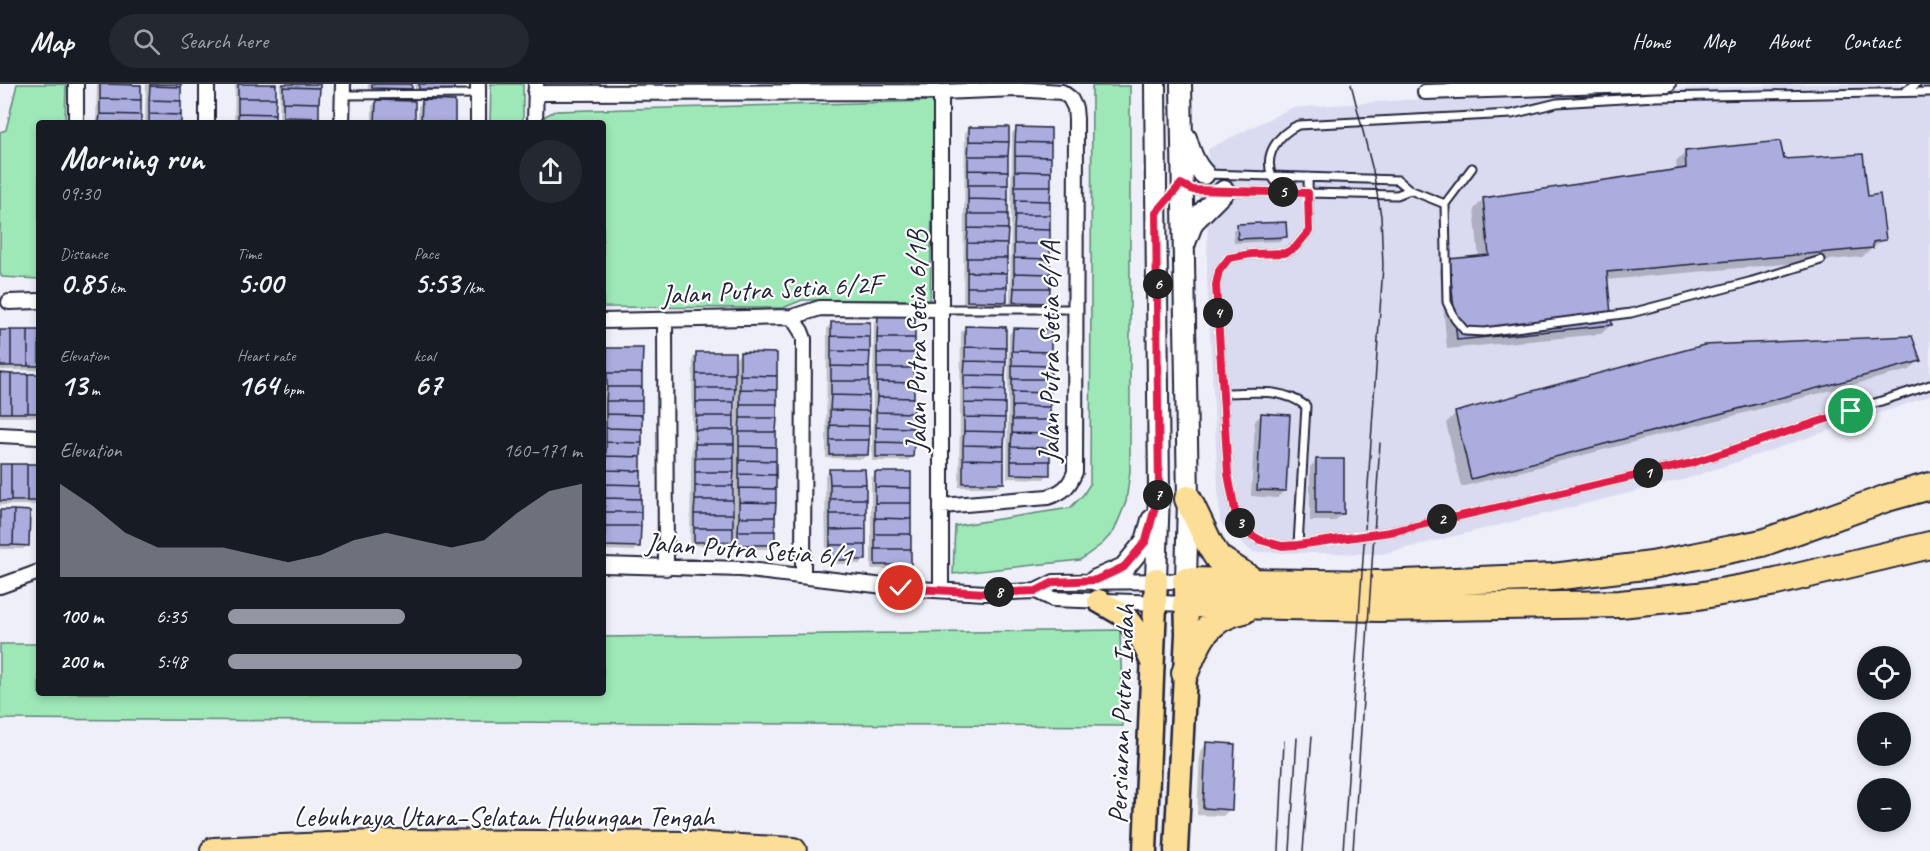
<!DOCTYPE html>
<meta charset="utf-8">
<style>
body{margin:0;font-family:Caveat,sans-serif;background:#242831;color:#f1f3f6;height:100vh;display:flex;flex-direction:column;font-size:22px;white-space:nowrap}
*{box-sizing:border-box;margin:0}
p{font-size:20px;color:#9ea1a6}
.icon{flex:none;width:33px;height:33px;fill:none;stroke:currentColor;stroke-width:2;stroke-linecap:round;stroke-linejoin:round}
.map{position:relative;flex:1;overflow:hidden}
.sheet{position:absolute;left:36px;top:36px;width:570px;height:576px;display:flex;flex-direction:column;background:#171b24;border-radius:6px;box-shadow:0 3px 9px #0003}
.sheet>*{flex:none}
.fabs{position:absolute;left:1857px;top:562px;display:grid;gap:12px}
.fabs a{display:grid;place-items:center;width:54px;height:54px;border-radius:50%;background:#171b24;box-shadow:0 3px 9px #0003;font-size:30px}
.pin{position:absolute;display:grid;place-items:center;width:51px;height:51px;color:#fff;margin:-26px;border:3px solid #fff;border-radius:50%;box-shadow:0 2px 6px #0007}
.km{position:absolute;width:30px;height:30px;margin:-15px;border-radius:50%;background:#222;color:#fff;font-size:16px;line-height:30px;text-align:center}
.round{display:grid;place-items:center;flex:none;width:63px;height:63px;border-radius:32px;background:#242831}
.overview{display:flex;align-items:center;justify-content:space-between;height:102px;padding:0 24px}
h1{font-size:33px;font-weight:700;line-height:45px}
.stats{display:grid;grid-template-columns:repeat(3,1fr);gap:9px;height:102px;padding:6px 24px}
.stats div{display:grid;align-content:center}
.stats b{font-size:30px;font-weight:700}
.stats small{font-size:16px;font-weight:400}
.stats p{font-size:16px}
.chart{height:168px;padding:12px 24px}
.chart p{display:flex;justify-content:space-between}
.chart svg{width:100%;height:108px;margin-top:6px;fill:#9495a2;opacity:.7}
ul{padding:0 24px;list-style:none;font-size:20px}
li{display:grid;grid-template-columns:96px 72px 1fr;align-items:center;height:45px}
li i{height:15px;border-radius:8px;background:#9495a2}
header{display:flex;align-items:center;gap:36px;box-sizing:border-box;height:84px;padding:0 30px;background:#171b24;border-bottom:2px solid #363941}
header strong{font-size:28px}
nav{display:flex;gap:33px;margin-inline-start:auto;font-size:21px}
.search{width:420px;height:54px;background:#242831;display:flex;align-items:center;gap:15px;box-sizing:border-box;padding:0 21px;border-radius:33px;color:#9ea1a6;font-size:22px}
.map>svg:first-child{display:block}
</style>
<header>
<strong>Map</strong>
<div class="search"><svg class="icon" aria-label="search" viewBox="0 0 24 24"><circle cx="10" cy="10" r="6"/><path d="M15 15l6 6"/></svg>Search here</div>
<nav><a>Home</a><a>Map</a><a>About</a><a>Contact</a></nav>
</header>
<div class="map">
<svg width="1930" height="767" viewBox="0 0 1930 767">
<rect width="100%" height="100%" fill="#eeeff8"/>
<filter id="ink" filterUnits="userSpaceOnUse"><feTurbulence type="fractalNoise" baseFrequency=".0167" numOctaves="2"/><feDisplacementMap in="SourceGraphic" scale="12" xChannelSelector="R" yChannelSelector="G"/><feConvolveMatrix kernelMatrix="1 2 1 2 8 2 1 2 1" color-interpolation-filters="sRGB"/></filter>
<g filter="url(#ink)">
<path fill="#dadbf0" d="M1807,0H1930V312L1686,395L1382,470L1252,468L1220,438L1207,196L1208,65L1291,24L1404,16Z"/>
<path fill="#9ee7b7" stroke="#608479" stroke-width="1.5" d="M17,0H66L65,39H39V195L2,193L0,190V48L6,46Z
M491,0H523V39H490Z
M1092,2H1130V387L1126,418L1114,447L1102,460L1080,476L953,490L955,442L1070,424L1083,411L1090,400Z
M934,17L930,216H802L783,224L603,223V39H543L545,32L555,27Z
M1120,546L1123,642L0,635V560H39V609H603V553Z"/>
<path fill="#0003" d="M97,0H140L139,39H96Z
M146,0H180L179,39H145Z
M235,0H274V39H234Z
M280,0H318L317,39H279Z
M368,0H411V4L406,9L368,8Z
M415,0H452V5L448,10L415,9Z
M376,18L413,39H372V22Z
M423,18H454L453,39H418V22Z
M969,44L1005,217L1001,222L963,221L965,49Z
M1016,45L1048,218L1043,223L1010,222L1012,49Z
M1685,69L1783,76L1866,113L1884,155L1862,173L1606,196L1611,241L1601,250L1447,265L1440,186L1449,176L1479,174L1474,125L1484,115L1677,87L1676,78Z
M1238,142L1285,153L1281,157L1234,159L1233,146Z
M878,233L912,373L907,377H872L874,238Z
M832,239L867,371L862,375L826,374L827,244Z
M966,244L1003,399L998,403H959L961,248Z
M1013,246L1048,390L1044,395L1007,394L1009,250Z
M39,247V286H0V248Z
M608,265L639,462L634,467L603,466V270Z
M697,269L731,436H734L736,274L741,269L774,461L769,465H734V455L727,462L690,461L693,274Z
M1919,277L1909,286L1461,403L1446,339L1455,330Z
M0,291L39,292L38,333H0Z
M1262,330L1284,407L1277,414L1251,412L1255,337Z
M1317,376L1342,430L1335,437H1310V383Z
M0,381H39V419L37,421H0Z
M830,386L865,475L860,480H826L825,391Z
M876,390L909,480L905,485H871V394Z
M0,428L28,461L23,465H0Z
M1207,660L1230,725L1223,732L1197,731L1200,667Z"/>
<path fill="#aaadde" stroke="#22223b" stroke-width="1.5" d="M100,0L141,1V16L100,15Z
M150,0H181V3L150,2Z
M238,0H276V14H238Z
M283,0H320V4L283,3Z
M372,0H412V5L372,4Z
M419,0H454V6L419,5Z
M150,2L181,3V17L149,16Z
M283,3L320,4L319,19L283,18Z
M238,14H276L275,30L238,29Z
M100,15L141,16V31L100,30Z
M149,16L181,17V31L149,30Z
M376,16L415,17V39H375Z
M422,16L455,17V39L421,38Z
M283,18L319,19V34L283,33Z
M238,29L275,30V39H238Z
M100,30L141,31V39H99Z
M149,30L181,31V39H149Z
M283,33L319,34V39H283Z
M969,43H1009V58L969,57Z
M1016,43L1051,44V59L1015,58Z
M969,57L1009,58L1008,72H968Z
M1780,57L1784,75L1863,70L1868,112L1880,110L1886,156L1873,158V164L1607,188L1612,241L1457,256L1449,175L1489,171L1483,114L1686,84L1685,67Z
M1015,58L1051,59V73L1015,72Z
M968,72H1008V87L968,86Z
M1015,72L1051,73V88L1015,87Z
M968,86L1008,87V101H968Z
M1015,87L1051,88V102H1015Z
M968,101H1008V116L968,115Z
M1015,102H1051L1050,117L1015,116Z
M968,115L1008,116V130H968Z
M1015,116L1050,117V131H1015Z
M968,130H1008V145L968,144Z
M1015,131H1050V146L1014,145Z
M1286,138L1287,153L1238,155L1237,140Z
M968,144L1008,145L1007,160L967,159Z
M1014,145L1050,146V160H1014Z
M967,159L1007,160V174H967Z
M1014,160H1050V175L1014,174Z
M967,174H1007V189L967,188Z
M1014,174L1050,175V190L1014,189Z
M967,188L1007,189V203H967Z
M1014,189L1050,190V204H1014Z
M967,203H1007V218L967,217Z
M1014,204H1050L1049,219L1013,218Z
M878,232H915V254H877Z
M831,238H870V253L831,252Z
M965,242L1006,243V264L965,263Z
M1013,244L1051,245V268L1012,267Z
M0,246H11V282H0Z
M11,246H28V282H11Z
M28,246H39V282H28Z
M831,252L870,253V268L831,267Z
M1912,252L1921,277L1471,395L1455,328L1704,261Z
M877,254H915V269H877Z
M965,263L1006,264V278L965,277Z
M607,264H643L642,289H607Z
M831,267L870,268L869,283L831,282Z
M1012,267L1051,268V282L1012,281Z
M696,268H735V290H696Z
M740,268L777,269V292L740,291Z
M877,269H915L914,284H877Z
M965,277L1006,278L1005,292L964,291Z
M1012,281L1051,282V295H1012Z
M831,282L869,283V297H831Z
M877,284H914V299L877,298Z
M0,289L11,290V329H0Z
M607,289H642V303H607Z
M11,290H28V329H11Z
M28,290H39V329H28Z
M696,290H735V304H696Z
M740,291L777,292V306L740,305Z
M964,291L1005,292V306L964,305Z
M1012,295H1051L1050,309L1012,308Z
M831,297H869V312L831,311Z
M877,298L914,299V314L877,313Z
M607,303H642V317H606Z
M696,304H735L734,318H696Z
M740,305L777,306V320H740Z
M964,305L1005,306V320L964,319Z
M1012,308L1050,309V323L1012,322Z
M831,311L869,312V327L830,326Z
M877,313L914,314V329L876,328Z
M606,317H642V331L606,330Z
M696,318H734V332H696Z
M964,319L1005,320V334L964,333Z
M740,320H777V334H740Z
M1012,322L1050,323V336H1012Z
M830,326L869,327V342L830,341Z
M876,328L914,329V344L876,343Z
M1261,329L1290,331L1286,407L1257,406Z
M606,330L642,331V345L606,344Z
M696,332H734V346H695Z
M964,333L1005,334V348L964,347Z
M740,334H777L776,348H739Z
M1012,336H1050V350L1012,349Z
M830,341L869,342V356H830Z
M876,343L914,344V359L876,358Z
M606,344L642,345V359L606,358Z
M695,346H734V360H695Z
M964,347L1005,348L1004,362L963,361Z
M739,348H776V363L739,362Z
M1012,349L1050,350V364L1011,363Z
M830,356H869L868,371H830Z
M606,358L642,359L641,373L606,372Z
M876,358L914,359L913,373H876Z
M695,360H734V374H695Z
M963,361L1004,362V376L963,375Z
M739,362L776,363V377L739,376Z
M1011,363L1050,364V377H1011Z
M606,372L641,373V387L605,386Z
M695,374H734V388H695Z
M963,375L1004,376V399H963Z
M1316,375H1344V430H1316Z
M739,376L776,377V391L739,390Z
M1011,377H1050V391L1011,390Z
M0,380H11V417H0Z
M11,380H27V417H11Z
M27,380H39V417H27Z
M829,385H865L866,400H830Z
M605,386L641,387V401L605,400Z
M695,388H734L733,402H695Z
M875,388H911V404L875,403Z
M739,390L776,391V405L739,404Z
M605,400L641,401V415L605,414Z
M830,400H866V415H830Z
M695,402H733V416H695Z
M875,403L911,404V419H875Z
M739,404L776,405V419L739,418Z
M605,414L641,415V428H605Z
M830,415H866V430H830Z
M695,416H733V430H694Z
M739,418L776,419L775,433H739Z
M875,419H911V435L875,434Z
M0,426H14L13,461H0Z
M14,426L30,427L29,462L13,461Z
M605,428H641V442H605Z
M694,430H733V444H694Z
M830,430H866V445L830,446Z
M739,433H775V447H738Z
M875,434L911,435V450H875Z
M605,442H641L640,463L605,462Z
M694,444H733V458H694Z
M866,445V461H830V446Z
M738,447H775V461H738Z
M875,450H911V465H875Z
M830,461H866V476H830Z
M875,465H911V481H875Z
M1206,658L1235,660L1232,726L1203,724Z"/>
<g fill="none" stroke-linecap="round" stroke-linejoin="round">
<g stroke="#22223b" stroke-width="11">
<path id="lane" d="M1904,8L1916,0
M343,11L478,10
M1472,84L1445,120L1447,218L1455,235L1465,247L1484,248L1631,229L1749,198L1821,176
M1207,90L1398,96L1410,106L1445,120
M1308,93L1309,147L1295,164L1285,169L1251,170L1229,174L1219,187L1216,201L1228,390L1236,432L1245,447L1260,456L1282,462L1298,461L1390,448L1692,379L1930,301
M1186,103L1193,106L1224,107L1397,111L1410,106
M1284,108C1280,103 1275,98 1272,92C1263,70 1279,50 1298,41L1512,30L1557,19L1655,13L1930,8
M941,225H1074
M1224,309C1254,309 1281,303 1306,322L1298,461"/>
</g>
<g stroke="#22223b" stroke-width="18">
<path id="street" d="M76,0V39
M478,0V39
M1425,8L1668,0
M535,9L941,8L1016,5L1062,8L1070,14L1075,24L1076,35L1075,388C1069,403 1063,408 1048,413L942,422
M207,39V0
M342,39L343,0
M535,39L536,0
M9,218L39,217
M792,233L801,247L804,255L803,491
M665,236L666,484
M603,237L792,233L820,224L941,225
M0,351L39,353
M603,481L741,485L901,504L985,509L1036,507L1054,498L1186,497
M0,502L39,488
M941,506V8
M1036,507L1053,515L1186,520"/>
</g>
<g stroke="#22223b" stroke-width="24">
<path id="secondary" d="M1155,0L1159,408L1156,495
M1181,0L1188,415L1186,497
M1186,54C1190,67 1194,80 1204,90
M1185,159L1193,138L1224,107
M1096,496L1124,484L1146,457L1152,436"/>
</g>
<g stroke="#22223b" stroke-width="27">
<path id="primary" d="M1099,517L1125,532L1141,554L1152,578
M1145,767L1156,495
M1176,767L1187,550L1186,504"/>
</g>
<g stroke="#22223b" stroke-width="30">
<path id="highway" d="M1188,415L1211,463L1218,474L1253,497
M1186,497L1380,500L1553,493L1652,481L1762,459L1887,414L1930,402
M1186,520L1379,524L1620,520L1698,512L1776,498L1930,461
M1185,589C1198,556 1207,533 1244,526
M214,767L396,759L688,761L793,767"/>
</g>
<use href="#lane" stroke="#fff" stroke-width="7"/>
<use href="#street" stroke="#fff" stroke-width="14"/>
<use href="#secondary" stroke="#fff" stroke-width="20"/>
<use href="#primary" stroke="#fcde96" stroke-width="22"/>
<use href="#highway" stroke="#fcde96" stroke-width="26"/>
<path stroke="#22223b" stroke-width="1.5" d="M1279,767L1284,657
M1290,767L1297,654
M1303,767L1312,652
M1343,767L1383,182L1381,132L1373,87L1351,0
M1353,767L1380,359"/>
</g>
</g>
<g fill="none" stroke-linecap="round" stroke-linejoin="round" filter="url(#ink)">
<g stroke="#fff" stroke-width="12">
<path id="route" d="M901,504L985,509L1036,507L1054,498L1096,496L1124,483L1146,457L1159,408L1156,129L1181,100L1193,106L1308,109L1309,147L1295,164L1285,169L1251,170L1229,174L1219,187L1216,201L1228,390L1236,432L1245,447L1260,456L1282,462L1298,461L1390,448L1692,379L1851,327"/>
</g>
<use href="#route" stroke="#e11d48" stroke-width="8"/>
</g>
<g text-anchor="middle" dominant-baseline="central" stroke-width="4.5" stroke-linejoin="round" paint-order="stroke">
<g font-size="28" fill="#22223b" stroke="#fff">
<text transform="translate(771 205) rotate(-3)">Jalan Putra Setia 6/2F</text>
<text transform="translate(916 257) rotate(-90)">Jalan Putra Setia 6/1B</text>
<text transform="translate(1049 268) rotate(-90)">Jalan Putra Setia 6/1A</text>
<text transform="translate(749 465) rotate(4)">Jalan Putra Setia 6/1</text>
<text transform="translate(1121 630) rotate(-88)">Persiaran Putra Indah</text>
<text x="504" y="732">Lebuhraya Utara–Selatan Hubungan Tengah</text>
</g>
</g>
</svg>
<div class="fabs">
<a><svg class="icon" aria-label="locate" viewBox="0 0 24 24"><circle cx="12" cy="12" r="6"/><path d="M12 2v4M12 18v4M2 12h4M18 12h4"/></svg></a>
<a>+</a>
<a>−</a>
</div>
<div class="pin" style="left:1851px;top:327px;background:#1e9e55"><svg class="icon" aria-label="arrive" viewBox="0 0 24 24"><path d="M6 21V4h12l-3 4 3 4H6"/></svg></div>
<div class="pin" style="left:901px;top:504px;background:#d93025"><svg class="icon" aria-label="check" viewBox="0 0 24 24"><path d="M5 12l5 5 9-10"/></svg></div>
<b class="km" style="left:1648px;top:389px">1</b>
<b class="km" style="left:1442px;top:435px">2</b>
<b class="km" style="left:1240px;top:439px">3</b>
<b class="km" style="left:1218px;top:229px">4</b>
<b class="km" style="left:1283px;top:108px">5</b>
<b class="km" style="left:1158px;top:200px">6</b>
<b class="km" style="left:1158px;top:411px">7</b>
<b class="km" style="left:999px;top:508px">8</b>
<section class="sheet">
<div class="overview"><div><h1>Morning run</h1><p>09:30</p></div><a class="round"><svg class="icon" aria-label="share" viewBox="0 0 24 24"><path d="M12 15V3M7 8l5-5 5 5M5 13v7h14v-7"/></svg></a></div>
<div class="stats">
<div><p>Distance</p><b>0.85<small> km</small></b></div>
<div><p>Time</p><b>5:00</b></div>
<div><p>Pace</p><b>5:53<small> /km</small></b></div>
</div>
<div class="stats">
<div><p>Elevation</p><b>13<small> m</small></b></div>
<div><p>Heart rate</p><b>164<small> bpm</small></b></div>
<div><p>kcal</p><b>67</b></div>
</div>
<div class="chart"><p><span>Elevation</span>160–171 m</p>
<svg viewBox="0 0 160 44" preserveAspectRatio="none"><path d="M0 44V6L10 15L20 26L30 32L40 32L50 32L60 35L70 38L80 35L90 29L100 26L110 29L120 32L130 29L140 18L150 9L160 6V44z"/></svg>
</div>
<ul>
<li><b>100 m</b>6:35<i style="width:50%"></i></li>
<li><b>200 m</b>5:48<i style="width:83%"></i></li>
</ul>
</section>
</div>
